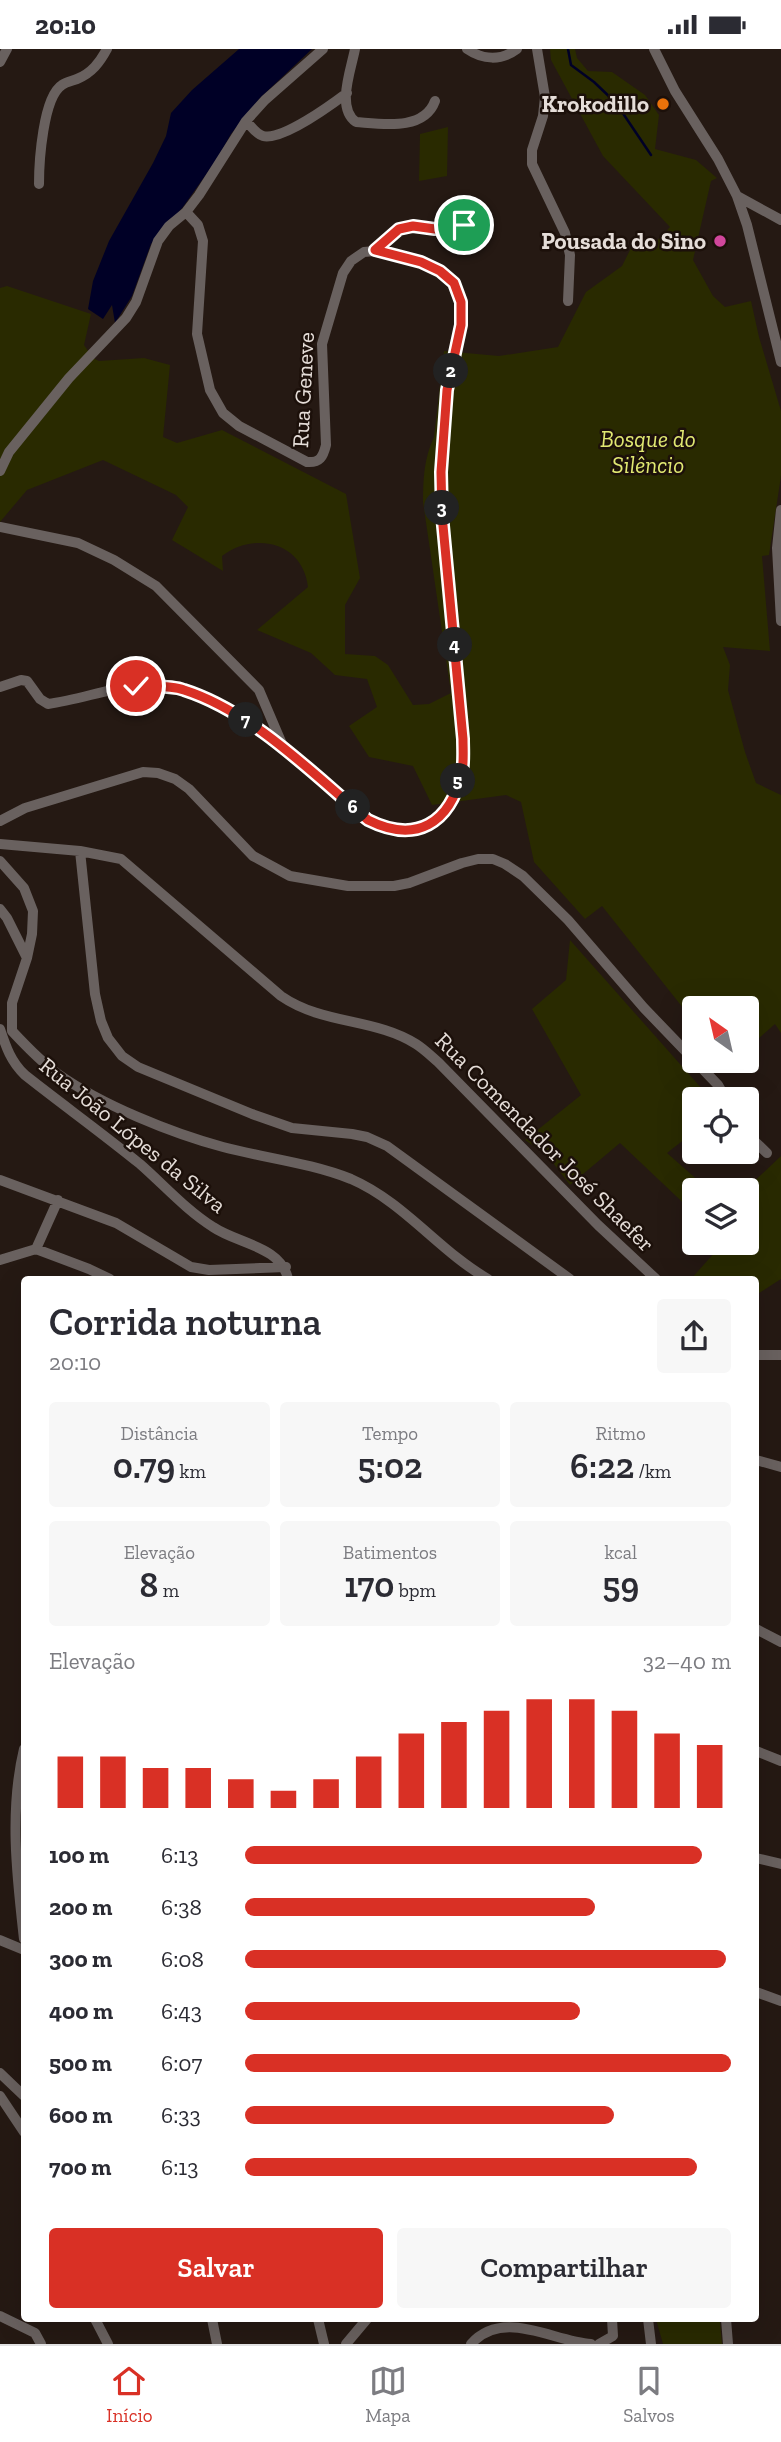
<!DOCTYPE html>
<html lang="pt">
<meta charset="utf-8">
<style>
body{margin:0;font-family:"Zilla Slab",serif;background:#f7f7f7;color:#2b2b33;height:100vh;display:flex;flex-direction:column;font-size:26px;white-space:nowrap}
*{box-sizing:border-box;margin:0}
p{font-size:23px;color:#7c7c81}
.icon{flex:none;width:38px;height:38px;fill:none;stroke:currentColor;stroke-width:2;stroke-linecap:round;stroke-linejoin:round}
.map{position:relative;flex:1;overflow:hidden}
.sheet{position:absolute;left:21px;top:1227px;width:738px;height:1046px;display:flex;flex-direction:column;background:#fff;border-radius:7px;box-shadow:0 7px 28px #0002}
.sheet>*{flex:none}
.needle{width:46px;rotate:326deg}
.fabs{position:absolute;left:682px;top:947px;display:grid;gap:14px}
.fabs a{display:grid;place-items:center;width:77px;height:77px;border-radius:7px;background:#fff;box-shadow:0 7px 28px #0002;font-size:35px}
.pin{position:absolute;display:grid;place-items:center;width:60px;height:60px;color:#fff;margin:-30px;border:4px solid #fff;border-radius:50%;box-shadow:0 2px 7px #0007}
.km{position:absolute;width:35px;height:35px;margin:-18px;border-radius:50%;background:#222;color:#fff;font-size:19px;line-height:35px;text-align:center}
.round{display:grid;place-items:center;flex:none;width:74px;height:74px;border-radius:7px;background:#f7f7f7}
.headline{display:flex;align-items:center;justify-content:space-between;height:119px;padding:0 28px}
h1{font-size:38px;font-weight:600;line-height:52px}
.figures{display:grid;grid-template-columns:repeat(3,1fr);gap:10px;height:119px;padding:7px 28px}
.figures div{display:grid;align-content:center;border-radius:7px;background:#f7f7f7;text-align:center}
.figures b{font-size:35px;font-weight:600}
.figures small{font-size:19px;font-weight:400}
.figures p{font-size:19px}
.chart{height:196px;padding:14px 28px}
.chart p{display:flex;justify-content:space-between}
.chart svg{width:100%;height:126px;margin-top:7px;stroke:#d93025;stroke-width:6}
.button{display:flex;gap:14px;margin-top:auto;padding:14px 28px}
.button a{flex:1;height:80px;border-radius:7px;background:#d93025;color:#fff;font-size:28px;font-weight:600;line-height:80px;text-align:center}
.button a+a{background:#f7f7f7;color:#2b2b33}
ul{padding:0 28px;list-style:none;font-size:23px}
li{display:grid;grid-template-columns:112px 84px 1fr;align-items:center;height:52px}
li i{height:18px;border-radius:9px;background:#d93025}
.status{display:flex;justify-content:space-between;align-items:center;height:49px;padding:0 35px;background:#fff;direction:ltr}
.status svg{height:19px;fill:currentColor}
.tabs{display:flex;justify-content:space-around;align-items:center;height:98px;border-top:2px solid #e1e1e2;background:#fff;font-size:19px;color:#7c7c81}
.tabs a{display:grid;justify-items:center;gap:4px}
.tabs .selected{color:#d93025}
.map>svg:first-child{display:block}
</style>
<div class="status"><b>20:10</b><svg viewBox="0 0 49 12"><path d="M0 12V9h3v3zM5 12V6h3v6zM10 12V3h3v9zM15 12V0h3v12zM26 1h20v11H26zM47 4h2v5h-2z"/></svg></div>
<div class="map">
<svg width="781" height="2295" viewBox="0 0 781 2295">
<rect width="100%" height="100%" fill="#251913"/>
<path fill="#292a00" d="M550,0H575L577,9L588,22L612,23L645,46L659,66L655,100L696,111L717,129L711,132L693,211L713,247L725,258L751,252L759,288L781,362V427L769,506L762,507L770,602L723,598L730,616L728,641L745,703L756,734L781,746V984L775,975L747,1000V959H695V974L602,857L585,870L534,813L521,753L506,746L432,756L413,717L369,708L349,677L377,658L367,630L335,626L311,604L257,581L308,538C303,493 255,482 222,507L223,522L172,491L188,458L176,446L103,411L27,441L0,473V239L7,237L91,265L84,296L93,309L99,312L144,309L170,316L163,388L177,394L222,381L346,445L360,529L345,556V605L375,607L388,616L413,656L429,655L451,644L423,453C423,430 424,409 434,388L444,302L499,307L558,298L586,243L622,217L636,189L652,197L670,178L603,107L551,11Z
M448,78L447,127L419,132L420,85Z
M570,891L711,1050H695V1082L667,1104L709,1141H695V1165L620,1094L570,1136L547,1106L525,1091L581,1046L532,960L566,931Z
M781,1107V1230L756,1246V1230H691L723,1194H747V1141H745Z
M656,2270H697L720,2273L722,2295H663Z"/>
<path fill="#000026" d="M239,0H312L260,49L231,85L217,110L183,158L151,195L132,247L115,274L112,256L103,270L88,260L93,232L109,192L153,114L166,87L171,64L192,41Z"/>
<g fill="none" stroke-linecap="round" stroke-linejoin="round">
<path stroke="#000026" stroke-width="2.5" d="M568,0L571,16L594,33L616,54L651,106"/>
<path stroke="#69615f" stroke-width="10" d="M355,0C351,21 336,59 356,73C383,75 424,82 435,52
M467,0C483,11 501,12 517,0
M537,0L545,48L543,67L532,101V115L565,184L570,206L568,252
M654,0L675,42L718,110L737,147L747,176L781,313
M0,13L7,0
M246,72C251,77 256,85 263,87C282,92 331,56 347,44
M39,135C39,113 43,48 62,36C66,33 72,32 77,30C92,24 100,13 107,0
M737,147L781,171
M375,202L399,180L413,177L435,180L464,176
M0,422L9,403L69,329L126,269L136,253L158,192L169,177L186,163L199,146L246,72L265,51L323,0
M781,461L777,499L781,572
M0,478L78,494L114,511L156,537L259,641L285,702L368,771L387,780L403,783L422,779L437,770L449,756L462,723L463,690L442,466L441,423L447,341L462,276L461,253L454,234L441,222L421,213L375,202L364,203L351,212L343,224L322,295L326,396C323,408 320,414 307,413L239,377L223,364L210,341L197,285L203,192L198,176L186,163
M0,638L21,631L27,632L40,650L48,655C77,651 104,641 133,637C189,630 242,665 283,700
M0,772L25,759L143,723L158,724L175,730L189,740L253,807L290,827L348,837H394L409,834L462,814L478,810H493L505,815L523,827L568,871L644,959L718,1036L726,1050
M0,795L80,802L121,810L281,947C323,976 375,969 416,995C424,1000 431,1007 438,1013L598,1176L656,1230
M80,802L95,945L101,972L108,989L122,1007L138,1018L252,1065L292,1079L352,1085L367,1088L387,1097L570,1230
M0,812L24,839L33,862L32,885L27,909L12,954V982
M0,860L7,869L27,909
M0,980C6,998 11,1013 25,1026C63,1056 102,1084 140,1115C164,1136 186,1161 213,1178C238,1195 281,1197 288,1230
M12,982C26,997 41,1013 58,1025C102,1056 171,1084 223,1098C265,1109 311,1114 351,1130C404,1153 439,1202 488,1230
M747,1085L767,1104
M0,1131L116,1174L191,1218L209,1221L286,1218
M36,1200L89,1220L110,1230
M36,1200L58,1151
M0,1211L36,1200
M756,1306H781
M756,1411L781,1418
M756,1580L781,1593
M24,1700C9,1762 17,1828 24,1890
M756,1702L781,1712
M756,1809L781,1815
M0,1891L24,1901
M756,1943L781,1952
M0,2024L24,2047
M0,2047L24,2083
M0,2267L35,2284L41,2295
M95,2270L108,2295
M212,2270L217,2295
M318,2270L324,2295
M648,2270L651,2295
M726,2270L728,2295
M346,2295L367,2270
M471,2295C503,2259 552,2292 591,2295
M599,2295L613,2287L612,2270"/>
</g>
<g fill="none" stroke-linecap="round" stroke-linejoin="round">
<g stroke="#fff" stroke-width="14">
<path id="route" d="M136,637C151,638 170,636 184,641C253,663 313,725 368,771C416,795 450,775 462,723C464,713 463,700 463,690L442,466L441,423L447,341L461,276V253L454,234L440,222L421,213L375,201L399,180L413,177L435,180L464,176"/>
</g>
<use href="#route" stroke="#d93025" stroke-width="9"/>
</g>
<circle fill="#e8710a" stroke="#1c100a" stroke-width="2.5" cx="663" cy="55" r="7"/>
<circle fill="#d1479c" stroke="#1c100a" stroke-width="2.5" cx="720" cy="192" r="7"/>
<g text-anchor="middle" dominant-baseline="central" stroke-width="5" stroke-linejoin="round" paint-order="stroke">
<g font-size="23" font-weight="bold" fill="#e5ddd8" stroke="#1c100a" text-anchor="end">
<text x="649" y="55">Krokodillo</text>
<text x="706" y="192">Pousada do Sino</text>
</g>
<g font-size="23" fill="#e5ddd8" stroke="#1c100a">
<text transform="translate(303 341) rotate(-87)">Rua Geneve</text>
<text transform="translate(133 1086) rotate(39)">Rua João Lópes da Silva</text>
<text transform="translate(545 1093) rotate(45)">Rua Comendador José Shaefer</text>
</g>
<g font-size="23" font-style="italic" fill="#e1e872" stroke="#1c100a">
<text x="648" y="390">Bosque do<tspan x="648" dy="26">Silêncio</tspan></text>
</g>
</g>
</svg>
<div class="fabs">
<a><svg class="needle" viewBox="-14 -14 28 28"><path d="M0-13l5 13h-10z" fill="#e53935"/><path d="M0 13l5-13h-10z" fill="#7c7c81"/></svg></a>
<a><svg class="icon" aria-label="locate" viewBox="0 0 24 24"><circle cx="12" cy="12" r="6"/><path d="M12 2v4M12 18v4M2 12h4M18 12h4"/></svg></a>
<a><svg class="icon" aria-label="layers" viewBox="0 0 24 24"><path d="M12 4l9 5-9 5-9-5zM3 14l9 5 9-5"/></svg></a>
</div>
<div class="pin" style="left:464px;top:176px;background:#1e9e55"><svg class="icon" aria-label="arrive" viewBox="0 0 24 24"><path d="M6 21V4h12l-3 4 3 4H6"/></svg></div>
<div class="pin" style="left:136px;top:637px;background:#d93025"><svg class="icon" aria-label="check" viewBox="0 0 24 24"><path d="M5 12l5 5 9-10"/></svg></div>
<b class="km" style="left:451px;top:322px">2</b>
<b class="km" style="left:442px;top:459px">3</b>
<b class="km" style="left:455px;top:596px">4</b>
<b class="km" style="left:458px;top:732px">5</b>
<b class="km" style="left:353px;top:758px">6</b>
<b class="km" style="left:246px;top:671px">7</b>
<section class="sheet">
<div class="headline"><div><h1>Corrida noturna</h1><p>20:10</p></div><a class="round"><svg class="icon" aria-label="share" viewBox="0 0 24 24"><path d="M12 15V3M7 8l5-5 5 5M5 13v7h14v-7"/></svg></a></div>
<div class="figures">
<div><p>Distância</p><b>0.79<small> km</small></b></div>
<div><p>Tempo</p><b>5:02</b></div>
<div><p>Ritmo</p><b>6:22<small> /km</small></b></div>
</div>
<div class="figures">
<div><p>Elevação</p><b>8<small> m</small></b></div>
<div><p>Batimentos</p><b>170<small> bpm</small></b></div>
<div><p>kcal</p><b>59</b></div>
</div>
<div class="chart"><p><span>Elevação</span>32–40 m</p>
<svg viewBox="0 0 160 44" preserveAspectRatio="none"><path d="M5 44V26M15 44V26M25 44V30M35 44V30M45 44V34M55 44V38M65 44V34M75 44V26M85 44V18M95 44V14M105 44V10M115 44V6M125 44V6M135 44V10M145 44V18M155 44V22"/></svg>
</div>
<ul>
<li><b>100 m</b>6:13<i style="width:94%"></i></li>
<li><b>200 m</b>6:38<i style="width:72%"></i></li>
<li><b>300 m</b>6:08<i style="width:99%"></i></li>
<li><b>400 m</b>6:43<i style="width:69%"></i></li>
<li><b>500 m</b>6:07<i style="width:100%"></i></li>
<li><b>600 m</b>6:33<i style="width:76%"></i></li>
<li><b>700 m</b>6:13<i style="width:93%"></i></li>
</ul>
<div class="button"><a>Salvar</a><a>Compartilhar</a></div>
</section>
</div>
<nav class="tabs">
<a class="selected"><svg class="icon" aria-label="home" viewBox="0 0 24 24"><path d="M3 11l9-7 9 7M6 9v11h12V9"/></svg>Início</a>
<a><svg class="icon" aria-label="map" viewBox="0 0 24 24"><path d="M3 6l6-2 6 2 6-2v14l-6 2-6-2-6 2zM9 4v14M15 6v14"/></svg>Mapa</a>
<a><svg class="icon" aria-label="saved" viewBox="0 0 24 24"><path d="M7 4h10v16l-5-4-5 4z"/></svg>Salvos</a>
</nav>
